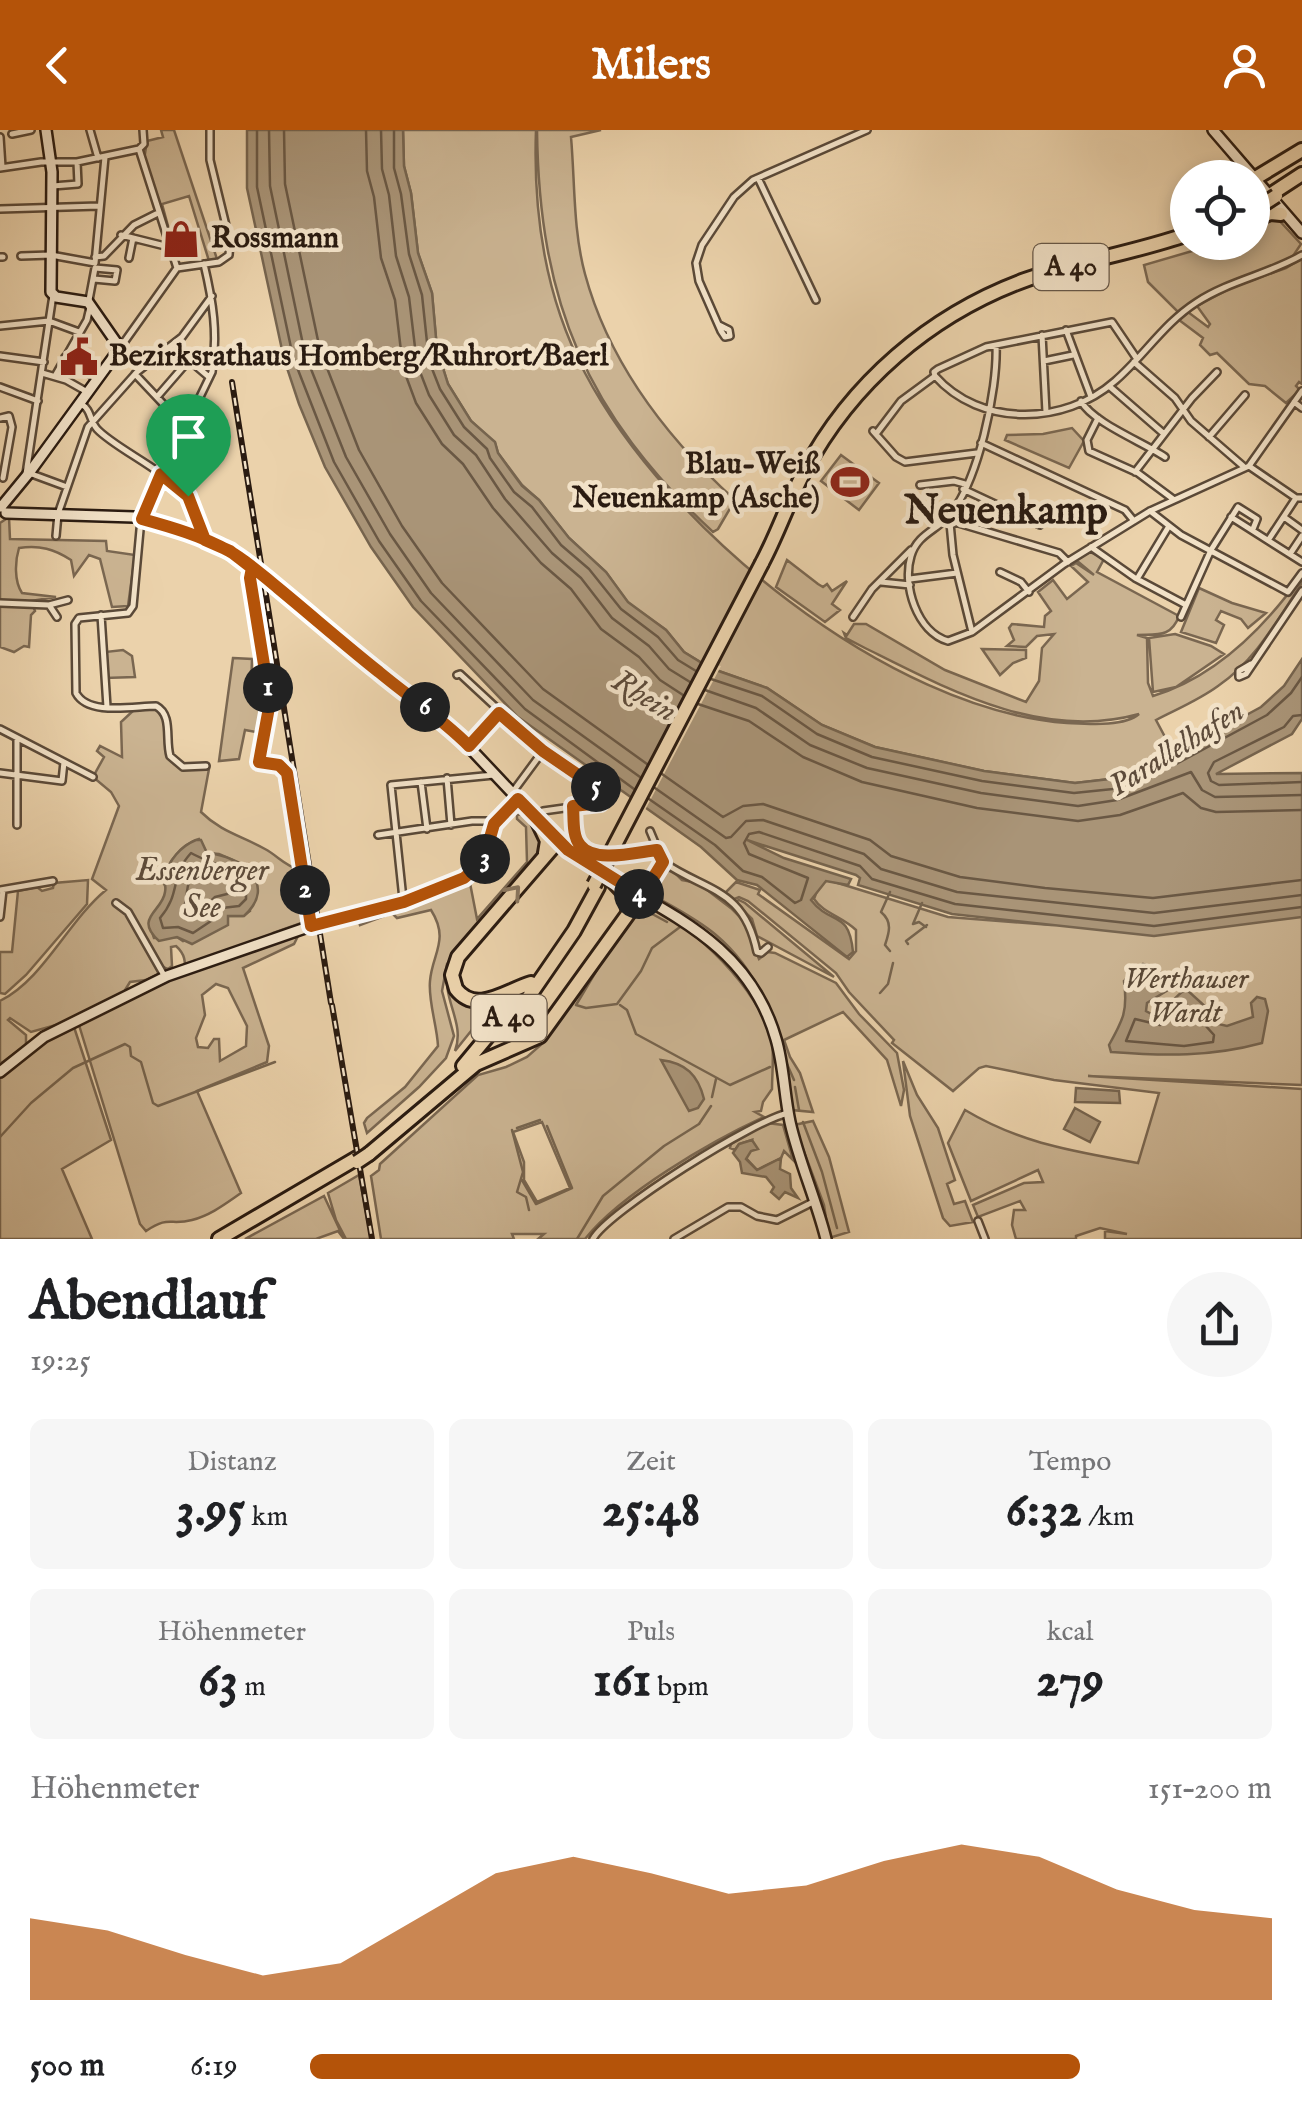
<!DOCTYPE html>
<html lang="de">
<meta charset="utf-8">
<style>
body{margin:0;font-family:"IM FELL English",serif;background:#f6f6f6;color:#202124;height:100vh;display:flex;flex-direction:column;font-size:38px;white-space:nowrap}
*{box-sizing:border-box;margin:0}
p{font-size:32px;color:#757577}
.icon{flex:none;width:55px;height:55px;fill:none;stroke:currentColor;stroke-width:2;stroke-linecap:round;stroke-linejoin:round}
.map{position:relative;height:1109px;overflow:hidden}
.drawer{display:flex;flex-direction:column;background:#fff;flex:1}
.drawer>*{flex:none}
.buttons{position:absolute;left:1170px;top:30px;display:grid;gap:20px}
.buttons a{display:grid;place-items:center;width:100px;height:100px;border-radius:50%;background:#fff;box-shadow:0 5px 15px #0003;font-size:50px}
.pin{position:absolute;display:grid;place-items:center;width:85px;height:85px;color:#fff;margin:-102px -42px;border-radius:50% 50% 50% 0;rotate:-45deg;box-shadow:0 0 10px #0007}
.pin .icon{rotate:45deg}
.km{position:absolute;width:50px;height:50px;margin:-25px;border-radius:50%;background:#222;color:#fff;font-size:28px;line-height:50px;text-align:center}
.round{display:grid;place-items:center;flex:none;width:105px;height:105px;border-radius:52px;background:#f6f6f6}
.summary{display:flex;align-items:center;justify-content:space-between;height:170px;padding:0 30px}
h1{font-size:55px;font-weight:700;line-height:75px}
.metrics{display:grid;grid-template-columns:repeat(3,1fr);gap:15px;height:170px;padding:10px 30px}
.metrics div{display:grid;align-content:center;border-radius:15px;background:#f6f6f6;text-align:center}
.metrics b{font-size:50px;font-weight:700}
.metrics small{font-size:28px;font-weight:400}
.metrics p{font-size:28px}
.chart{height:280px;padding:20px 30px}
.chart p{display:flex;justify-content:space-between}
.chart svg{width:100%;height:180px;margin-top:10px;fill:#b45309;opacity:.7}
ul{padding:0 30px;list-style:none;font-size:32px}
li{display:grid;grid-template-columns:160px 120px 1fr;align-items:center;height:75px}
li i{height:25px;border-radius:12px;background:#b45309}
header{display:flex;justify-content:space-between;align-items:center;height:130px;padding:0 30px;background:#b45309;color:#fff;font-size:45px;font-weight:700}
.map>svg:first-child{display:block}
</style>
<header><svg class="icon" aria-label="back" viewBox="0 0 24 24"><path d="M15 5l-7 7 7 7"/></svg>Milers<svg class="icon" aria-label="person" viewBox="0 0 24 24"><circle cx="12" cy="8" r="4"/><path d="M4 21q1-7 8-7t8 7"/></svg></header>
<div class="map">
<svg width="1302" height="1109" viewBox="0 0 1302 1109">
<rect width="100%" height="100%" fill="#ebd2ab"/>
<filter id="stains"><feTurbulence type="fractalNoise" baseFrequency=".002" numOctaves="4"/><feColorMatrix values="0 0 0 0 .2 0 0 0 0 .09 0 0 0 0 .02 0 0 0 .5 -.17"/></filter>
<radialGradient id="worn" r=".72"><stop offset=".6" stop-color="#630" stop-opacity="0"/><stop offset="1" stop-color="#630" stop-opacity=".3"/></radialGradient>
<path fill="#cab391" stroke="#7a6751" stroke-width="2.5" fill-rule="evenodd" d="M161,0H174L217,129L209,131L189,66L162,74L168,96L164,99L143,36L147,11L163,7Z
M403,0H536C533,83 546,169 585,243C666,398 888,580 1067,593C1088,594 1124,597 1139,584C1042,611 949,560 865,518L846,508L844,503L847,505L854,494H866L945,540L1026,572L1039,551L1042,518L1054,504L1037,506L1026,517L1007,516L1014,510L1009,498L1012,494L1044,497L1045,486L1051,481L1038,462L1053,450L1067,469L1088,452L1071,436L1076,433L1094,445L1076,430L1090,422L1104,429L1097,442L1179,486C1171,508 1157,504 1137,505L1147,508L1148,553L1153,566C1216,547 1265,497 1302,445V453C1277,490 1256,530 1218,556C1199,570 1177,579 1156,590L1172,620L1191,610L1192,615L1158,632L1110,649L1075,653L984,641L875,617L822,595L767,558L710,538L684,522L666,500L628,473L606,442L569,408L539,370L522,355L498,323L495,313L471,291L448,254L437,219L432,163L418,123L411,63L404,36Z
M537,0H601L571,7C575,52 573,100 585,144C609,233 668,309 735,370L718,399L713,402C586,284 539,172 537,0Z
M1276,87L1301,114L1291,129L1229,153L1178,182L1148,152L1144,135L1220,113L1252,112L1253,99Z
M1302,128V254L1299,252L1296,256L1300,260L1286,273L1265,256L1249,254L1217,223L1210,225L1200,215L1203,208L1179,190L1188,182L1208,197L1210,194L1197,176L1233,157L1286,138Z
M1072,298L1084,311L1069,338L1005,310L1007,305L1043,304Z
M841,325L879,353L859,380L821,351Z
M9,387L10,409L106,411L107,421L135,425L128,476L112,477L100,429L89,425L74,446L71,430C54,419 40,415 19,418C15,431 14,451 22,463L56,467L31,471L35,481L31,485L29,517L24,516L14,522L0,517V393Z
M787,430L818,454L823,457L827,454L832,461L847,451L832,474L840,480L825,492L776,457Z
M1199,458L1232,473L1266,483L1248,498L1241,489L1221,481L1216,490L1224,495L1216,513L1181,502Z
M1175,504L1211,516L1224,524L1176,557L1153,562L1149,508Z
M982,519L1026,520V528L1013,533L1000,545Z
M123,520L132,526L135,547L105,548V522Z
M233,528L252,529L251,558L267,562L269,572L262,603L245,600L239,629L219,631Z
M135,579L155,578L164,587C166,625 163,644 209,639L201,682C221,702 242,706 265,719C278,726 285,736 300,740L307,791L273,803L267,815L298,806L294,814L243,838L269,916L267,932L197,961L241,1063C225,1074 211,1085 192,1090C169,1096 170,1085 146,1101L140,1094L79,895L184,843C186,832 185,824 176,816L171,817L172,836L168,839L160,836L133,789L130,791L160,843L146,850L130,852L122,865L74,890L31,902L10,888L8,890L26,905V915L0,934V871C43,850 68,791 106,760L92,749L119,676L111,662L93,647L104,627L97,621L100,616L122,627L121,592ZM199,709L207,723L219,724L242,734L250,781L243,786H228L216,800L183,811L177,807L154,808C144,781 158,785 165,765C168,756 164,759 164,750C166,732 183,714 199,709ZM216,854L228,858L247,896L246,916L220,931L219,909H214L208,918L198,917L196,908L205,885L202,865Z
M522,684L537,701L544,720L447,834L442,861L454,906L446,928L419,957L367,1003L364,993L367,988L405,957L438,916C437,895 428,871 430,851C432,824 450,810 431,780L397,788L392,783L360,795L358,788L406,774L469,748L477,789L527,732L526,697L517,689V685Z
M663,741H673L682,750L698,753L732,779L744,791L759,829L768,822L775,823L836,853L859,884L897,923L904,960L901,976L887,930L843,882L784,910L790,927L800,943L813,982L792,980C785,916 768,849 716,805C696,788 671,776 649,763Z
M88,750L87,774L26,845L5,864L0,863V822H12L18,761L37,757L42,761L53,758L54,753Z
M828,750L948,787L1051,795L1302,784V955L1088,946L1302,959V1109H1105V1101L1127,1104L1100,1098L1076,1106V1109H1016L1012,1095L1014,1080H1025L1020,1071L978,1087L973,1075L1024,1053L1043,1052L1038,1040L971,1071L948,1013L965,980C1022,1014 1073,1021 1138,1033L1159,963L1054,950L986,936L979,938L953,961L892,913L894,910L849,862L836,843L748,771L739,767L732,770L725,763L736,752L760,760L758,764L849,829L856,821V800C843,787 823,783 814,769L819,755Z
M739,770L745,773L834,847L757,806L752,789L735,772Z
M644,774C692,793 762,861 772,913C774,926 772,946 772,959L763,972L761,981L755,982L764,987C710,1012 622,1063 585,1109H538L544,1104H512L514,1109H381L371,1046L379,1040L380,1034L478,945L506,937L527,927L543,913ZM542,992L570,1058L537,1072L524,1050V1032L513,1002Z
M449,839L455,861L495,871L455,921C466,892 440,868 449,839Z
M74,897L111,1010L62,1039L92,1109H0V947L48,909Z
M903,931L917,965L938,998L955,1050L947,1054L954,1074L965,1071L973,1092L950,1096L943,1088L910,986Z
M813,991L829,1027L849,1102L829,1108L824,1075L794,995Z
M767,993L783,995L793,1030L784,1021L781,1028L757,1040L746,1028L752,1010L739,1014L735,1020L730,1018L731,1014Z
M359,1045L371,1109H346L336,1090L328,1063Z
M324,1066L344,1109L338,1101L316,1109H245Z"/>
<path fill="#a99477" stroke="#76644e" stroke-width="2.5" d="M247,0H403L404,36L411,63L418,123L432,163L437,219L448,254L471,291L495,312L498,323L522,356L539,370L569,408L606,442L628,472L666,500L684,522L710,538L767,558L822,595L875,617L984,641L1075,653L1110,649L1144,638L1191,615L1261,577L1284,556L1302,529V589L1292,604L1216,644L1302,643V787L1154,806L952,784L858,755L860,748L856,745L747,710L784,728L851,749L848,755L826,751L811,770C831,796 849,779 853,822L847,827L757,755L737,750L701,717L518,587L413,477L371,417L325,337L299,274L284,229L247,58Z
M196,710H201L207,723C241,726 279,754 244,786H228V795L192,814L177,807L159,811C133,788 163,781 165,762C167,750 162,759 165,746C169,730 181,716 196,710Z
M1143,834L1159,840L1168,860L1147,873L1146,881L1155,886C1166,882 1172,868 1186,859L1208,879L1214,893L1227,896L1253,887L1251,873L1257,867L1265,869L1268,881L1262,913C1211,927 1164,926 1111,922L1109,915C1123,890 1128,881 1124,851Z
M661,930C686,933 698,945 704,969L698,978L689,981Z
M1076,958L1119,961L1120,973L1075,972Z
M1075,978L1100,992L1090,1012L1064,999Z
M752,1010L758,1019L751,1021L746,1029L757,1040L781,1028L780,1039L790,1044L791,1058L798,1068L785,1062L779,1069L771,1062L774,1057L766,1047L742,1043L740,1032L733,1023L739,1014Z"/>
<path fill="#ebd2ab" d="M712,534L721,536L643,684L632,675Z"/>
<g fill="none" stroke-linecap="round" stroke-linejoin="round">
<path stroke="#6a5844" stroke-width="2.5" d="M257,0V57L293,227L334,332L379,411L421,471L525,579L634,659
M269,0L270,56L305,224L346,327L390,404L431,463L533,570L640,647
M284,0L285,54L320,220L359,320L402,396L442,453L543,559L647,634
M366,0L367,41L374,67L381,128L395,170L403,238L416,273L442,314L463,334L493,378L541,433L571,459L601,499L639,527L660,550L683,565
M381,0L382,39L389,65L396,126L409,167L417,234L429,265L454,305L476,325L505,369L552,423L581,448L612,488L649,516L669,539L690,552
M394,0V38L401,64L409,124L422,165L429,231L440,259L464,297L487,319L490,328L514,362L532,377L561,415L589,439L621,479L658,507L678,530L696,541
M711,549L762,566L817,604L872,627L982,651L1074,663L1113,659L1178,633L1267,585L1291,563L1302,547
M705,560L756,578L810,615L867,638L981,663L1078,676L1117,670L1191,642L1202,660L1215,667L1302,665
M698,574L749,591L803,627L862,652L977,678L1078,691L1120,685L1183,663L1201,678L1216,682L1302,680
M1302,585L1293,586L1284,597L1214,632L1208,643L1211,651L1219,655L1302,652
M662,644L723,687L743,676L763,674L870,710L891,726L960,747L1045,758L1153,768L1302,750
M655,658L726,708L731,707L746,691L763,690L864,724L881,739L957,762L1154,783L1302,765
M649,669L715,715L743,741L762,747L795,773L801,770L808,748L749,724L744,713L749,704L759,702L860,736L872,749L955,774L1154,796L1302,777
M191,723C208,733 233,736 246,754V769L239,776L222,778L214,789L193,803L178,797L163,798L160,788C182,762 169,747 191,723Z
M193,743C206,744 225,747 233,758L231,763L215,767L192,789L183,781C188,769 185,754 193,743Z
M1185,873L1214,905L1213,912L1184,916L1126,911L1135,889L1160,895C1172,890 1174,876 1185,873Z"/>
<path stroke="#76644e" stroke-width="2.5" d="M890,762L881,782C893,792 889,803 885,815L890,821
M922,773L913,794L919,792L926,797
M638,780L643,779L667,792
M908,814L906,811L927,795
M880,863L888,854L893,833
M576,875L604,828
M576,875L586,878L617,874L641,841L652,818L680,797
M620,875L627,880L636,904L730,955L770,937
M787,934L794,950
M795,957L799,980
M712,967L716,949
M803,992L822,1042L837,1098
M517,998L540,990
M512,1000L523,1042L517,1062L526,1067L529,1080
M0,1007L31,973L73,938L125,914L130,917L131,926L141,932L153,973L158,976L275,932
M522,1050L536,1074L572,1058L547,996
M577,1109L603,1066L664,1016L699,994L711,976"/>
<g stroke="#5a4938" stroke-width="10">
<path id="street" d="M90,0L98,28
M12,4L31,0
M0,7L2,37
M139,19L177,138
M0,38L41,32H77L139,19L144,14L143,0
M758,48L816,170
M53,56L78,54L77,32
M0,79L99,76
M121,105L169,117
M21,126L51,125L95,133L105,27
M0,127H3
M95,127L104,126L134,95L158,83
M129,128L133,108
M204,134C213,172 218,204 212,242L141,389L133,476L128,483L79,488L75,494L76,563C88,586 134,576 156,576C173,585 165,609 170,626L183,637L206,636
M89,170L95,138L117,140L115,151L94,149
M719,195L729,200L730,206L725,207L721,201L699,151L696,133L702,115L734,67L753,50L867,0
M0,196L49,191L79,202
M1066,200L1091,267
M1042,205L1046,282
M996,215C998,259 978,354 948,387C935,401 917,405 911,426C902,455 917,502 948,511L972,502L1064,434L1150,381L1249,336L1302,261
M120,218L177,138L219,132L229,125L230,112L210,30V0
M0,226L44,232
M65,227L95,248
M1044,231L1073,225
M1134,232L1175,268L1191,291L1243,336
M42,243L66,250L89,263
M135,244L185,297
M55,246L87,190L90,177
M935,246C980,297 1064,296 1115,251C1144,226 1164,193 1197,172C1229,151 1269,144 1302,125
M1109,256L1163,303
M0,257L38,271
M157,267L189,230L209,247
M1081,271C1093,293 1143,312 1165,327
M1294,272L1302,278
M81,274C92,280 89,290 97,299C123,327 215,359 198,408
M0,288L9,286L12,297L3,348
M1098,288L1087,310L1089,321L1138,343L1173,369
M873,301L896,327L905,332L977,323
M876,304L901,271L935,246L934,242L938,239L986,217L1112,192L1137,229
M1209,307L1245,265
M981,313L1125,380L1134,391
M1249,336L1296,368H1302
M1135,342L1192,268L1217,242
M29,343L67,357
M26,344L53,165
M920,355L954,351L965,354
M963,359L1040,395
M1150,381L1181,405L1288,462L1302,443
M1231,387L1302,432
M1284,387L1302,400
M945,389L1059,423L1068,432
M950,393L953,425L972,502
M56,406L58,384L88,297L137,242L182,207L212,166
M1269,409L1296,368
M1091,417L1135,448L1186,475
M1290,424L1302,406
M253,438L251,448L270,572L259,632L279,635L287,643L311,794
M1000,442L1021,452L1029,462
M910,449L957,443
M1137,449L1169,396
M881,452L910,455
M0,473L49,475L57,487
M49,475L68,470
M101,485L107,577
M853,487L872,459L911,420
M1181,487L1211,420L1238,377L1257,389L1253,399
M1251,534L1239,541V547L1246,544L1302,461
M457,545L460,544L543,621L600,659L604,666L600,673L543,681
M0,599L93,647
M17,608V695
M469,615L499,583
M0,643L62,651L64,632
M447,648L451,695
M421,652L427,699
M512,663L543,621
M573,676L577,710L590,722L657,720
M650,701L663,732C707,762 744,758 757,822L761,823L768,817
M378,705L472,691H496
M0,760L53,751
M638,764L663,732
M403,769L391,655L494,645
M116,773L128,782L165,847
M0,787L3,760
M978,1091L985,1109
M593,1109C607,1082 757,988 789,983
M674,1109L728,1077H741L757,1086L777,1090L813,1072"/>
</g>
<g stroke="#2a1b11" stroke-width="14">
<path id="secondary" d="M1213,0L1302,103
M1,377L29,343L120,218L88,172L56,167L51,162L52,42L46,0
M6,383L134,387L169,396L237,425L452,599L553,706L605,745
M618,753C688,793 752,825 776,909C784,936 784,964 790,992C799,1032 816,1069 826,1109
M0,942L44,907L167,846L311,796L417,767L464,748L480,736L494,695L517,669"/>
</g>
<g stroke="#2a1b11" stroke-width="18">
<path id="highway" d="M1254,49L1302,20
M1273,63L1302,44
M1252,74L1262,69
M1252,91L1270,83L1281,84
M762,433C778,403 788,372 804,342C851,253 930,185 1025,150C1078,131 1134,123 1188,104
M538,692L547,711L545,723
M609,747L625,764L628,779
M531,853C505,861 476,885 456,859L452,845L458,827L558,711
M541,900L531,904C518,901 515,893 519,881L574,801L598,757
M463,936L517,871
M369,1024L476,934L540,906L641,766
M219,1109L357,1028"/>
</g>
<use href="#street" stroke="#f2e2c8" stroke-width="5"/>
<use href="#secondary" stroke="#f2e2c8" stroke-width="9"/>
<use href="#highway" stroke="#ebd2ab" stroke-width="12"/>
<g stroke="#2a1b11" stroke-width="6">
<path id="rail" d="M232,252L331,873
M332,875L372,1109"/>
</g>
<use href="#rail" stroke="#f2e2c8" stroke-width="2.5" stroke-dasharray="8" stroke-linecap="butt"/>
<g stroke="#2a1b11" stroke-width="18" stroke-linecap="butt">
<path id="highway-bridge" d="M1265,73L1276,66
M594,755L762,433
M357,1032L369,1024"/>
</g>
<use href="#highway-bridge" stroke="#ebd2ab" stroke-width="12"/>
</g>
<defs><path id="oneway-chevron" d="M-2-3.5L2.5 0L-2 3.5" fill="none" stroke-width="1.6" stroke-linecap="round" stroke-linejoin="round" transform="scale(2.5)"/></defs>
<use stroke="#8a765e" href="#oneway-chevron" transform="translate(514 762) rotate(-49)"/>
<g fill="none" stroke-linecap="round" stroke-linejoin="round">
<g stroke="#fff" stroke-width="20">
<path id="route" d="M188,366L205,410L230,421L252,438L250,448L270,572L259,632L279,635L287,643L311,796L404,772L464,748L483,732L494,694L518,669L568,720L642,766L663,732L657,720C637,722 594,734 580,715C572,706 574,688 573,676L600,673L604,666L600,660L543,621L499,583L469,616C441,588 409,567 379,542C345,515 312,486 278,458C262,445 246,430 229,421C202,406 171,397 142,389L161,344L188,366"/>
</g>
<use href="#route" stroke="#b45309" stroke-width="12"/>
</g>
<defs>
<g id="shop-bare" transform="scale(3)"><path d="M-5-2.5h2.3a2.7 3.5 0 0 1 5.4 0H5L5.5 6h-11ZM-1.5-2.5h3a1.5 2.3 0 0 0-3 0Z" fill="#8f2418" stroke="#f2e2c8" stroke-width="2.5" paint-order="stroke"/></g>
<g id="civic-bare" transform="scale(3)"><path d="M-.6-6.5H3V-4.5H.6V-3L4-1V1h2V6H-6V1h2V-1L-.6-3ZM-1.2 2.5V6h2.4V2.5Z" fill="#8f2418" stroke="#f2e2c8" stroke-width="2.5" paint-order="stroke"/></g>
<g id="stadium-bare" transform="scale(3)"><path d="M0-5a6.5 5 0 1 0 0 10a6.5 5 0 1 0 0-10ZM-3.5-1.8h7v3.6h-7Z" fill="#8f2418" stroke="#f2e2c8" stroke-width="2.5" paint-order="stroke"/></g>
</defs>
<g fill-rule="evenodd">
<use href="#shop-bare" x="181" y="109"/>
<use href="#civic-bare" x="79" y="227"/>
<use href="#stadium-bare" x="850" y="352"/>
</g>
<g text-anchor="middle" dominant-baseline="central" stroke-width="9" stroke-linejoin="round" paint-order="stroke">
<g fill="#f2e2c8" stroke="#665748" stroke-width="2.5">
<rect x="1033.5" y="114" width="75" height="46" rx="8"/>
<rect x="471.5" y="865" width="75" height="46" rx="8"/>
</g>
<g font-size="28" font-weight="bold" fill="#2a1b11">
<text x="1071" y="137">A 40</text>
<text x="509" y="888">A 40</text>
</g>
<g font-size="30" font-weight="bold" fill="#2a1b11" stroke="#f2e2c8" text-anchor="start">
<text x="211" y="109">Rossmann</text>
<text x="109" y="227">Bezirksrathaus Homberg/Ruhrort/Baerl</text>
<text x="820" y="335" text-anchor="end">Blau-Weiß<tspan x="820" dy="34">Neuenkamp (Asche)</tspan></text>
</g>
<g font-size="30" font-style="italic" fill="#5a4937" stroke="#f2e2c8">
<text x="1186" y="850">Werthauser<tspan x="1186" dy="34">Wardt</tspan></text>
</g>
<g font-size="32" font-style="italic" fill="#5d4b3a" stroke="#f2e2c8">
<text transform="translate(644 567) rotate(32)">Rhein</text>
<text transform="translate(1177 619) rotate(-32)">Parallelhafen</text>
<text x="202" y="741">Essenberger<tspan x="202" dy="37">See</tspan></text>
</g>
<g font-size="40" font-weight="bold" fill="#2a1b11" stroke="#f2e2c8">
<text x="1006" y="382">Neuenkamp</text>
</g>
</g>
<rect width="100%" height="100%" filter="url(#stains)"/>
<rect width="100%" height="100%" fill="url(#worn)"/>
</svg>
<div class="buttons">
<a><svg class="icon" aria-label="locate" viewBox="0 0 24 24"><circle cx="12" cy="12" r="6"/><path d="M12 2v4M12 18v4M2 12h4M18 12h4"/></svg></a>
</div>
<div class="pin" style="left:188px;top:366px;background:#1e9e55"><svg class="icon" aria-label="arrive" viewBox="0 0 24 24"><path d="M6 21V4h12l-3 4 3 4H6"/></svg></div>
<b class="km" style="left:268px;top:558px">1</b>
<b class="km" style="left:305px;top:760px">2</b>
<b class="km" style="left:485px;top:729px">3</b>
<b class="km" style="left:639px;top:764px">4</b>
<b class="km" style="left:596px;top:657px">5</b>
<b class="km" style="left:425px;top:577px">6</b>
</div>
<section class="drawer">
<div class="summary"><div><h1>Abendlauf</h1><p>19:25</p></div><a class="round"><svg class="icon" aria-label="share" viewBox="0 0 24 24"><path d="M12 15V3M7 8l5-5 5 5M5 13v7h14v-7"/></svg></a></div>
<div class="metrics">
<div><p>Distanz</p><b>3.95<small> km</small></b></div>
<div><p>Zeit</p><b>25:48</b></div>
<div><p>Tempo</p><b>6:32<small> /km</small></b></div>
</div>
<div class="metrics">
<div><p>Höhenmeter</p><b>63<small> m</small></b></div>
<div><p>Puls</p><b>161<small> bpm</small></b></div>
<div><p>kcal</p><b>279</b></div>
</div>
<div class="chart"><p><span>Höhenmeter</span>151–200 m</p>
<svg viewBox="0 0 160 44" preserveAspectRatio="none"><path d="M0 44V24L10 27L20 33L30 38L40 35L50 24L60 13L70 9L80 13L90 18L100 16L110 10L120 6L130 9L140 17L150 22L160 24V44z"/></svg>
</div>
<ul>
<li><b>500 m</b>6:19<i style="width:80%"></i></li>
</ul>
</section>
